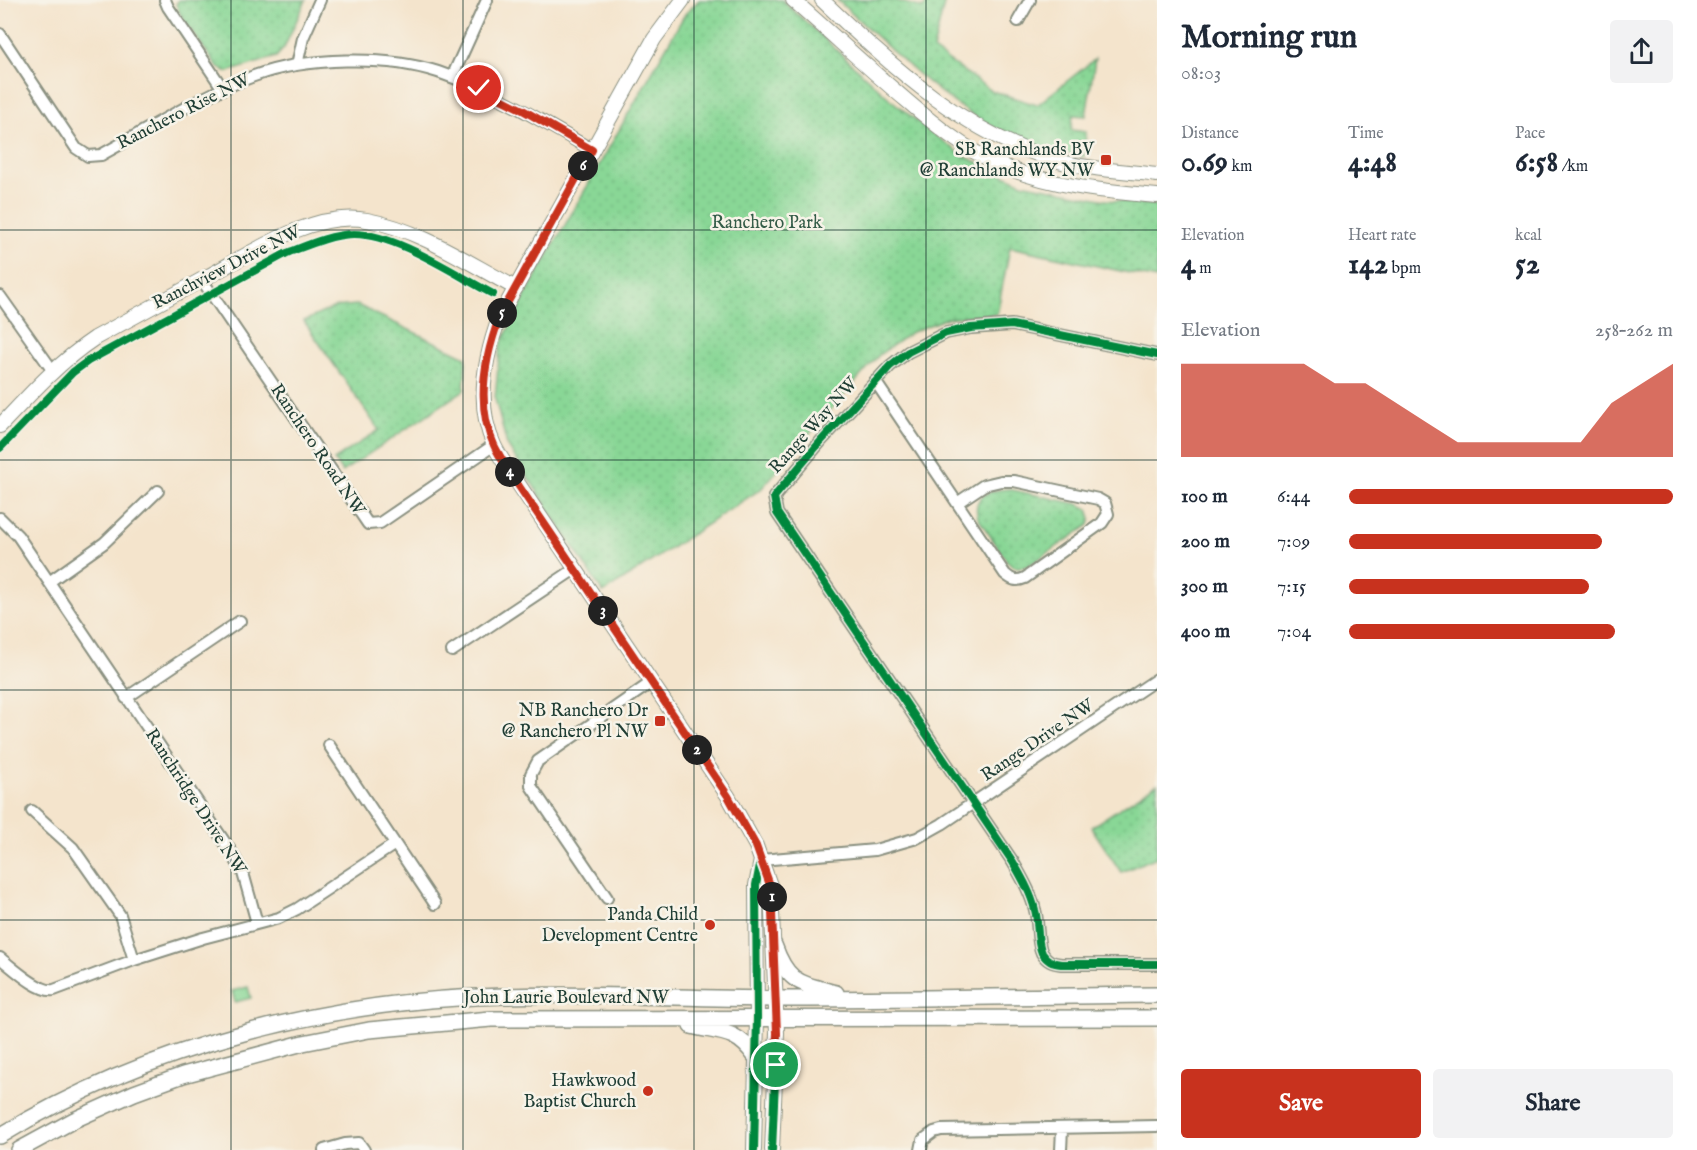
<!DOCTYPE html>
<meta charset="utf-8">
<style>
body{margin:0;font-family:"IM FELL English",serif;background:#f2f2f3;color:#1f2937;height:100vh;display:flex;flex-direction:column;font-size:22px;white-space:nowrap}
*{box-sizing:border-box;margin:0}
p{font-size:20px;color:#747a83}
.icon{flex:none;width:33px;height:33px;fill:none;stroke:currentColor;stroke-width:2;stroke-linecap:round;stroke-linejoin:round}
.map{position:relative;flex:1;overflow:hidden}
.details{display:flex;flex-direction:column;background:#fff;width:540px}
.details>*{flex:none}
.pin{position:absolute;display:grid;place-items:center;width:51px;height:51px;color:#fff;margin:-26px;border:3px solid #fff;border-radius:50%;box-shadow:0 2px 6px #0007}
.km{position:absolute;width:30px;height:30px;margin:-15px;border-radius:50%;background:#222;color:#fff;font-size:16px;line-height:30px;text-align:center}
.round{display:grid;place-items:center;flex:none;width:63px;height:63px;border-radius:6px;background:#f2f2f3}
.summary{display:flex;align-items:center;justify-content:space-between;height:102px;padding:0 24px}
h1{font-size:33px;font-weight:700;line-height:45px}
.metrics{display:grid;grid-template-columns:repeat(3,1fr);gap:9px;height:102px;padding:6px 24px}
.metrics div{display:grid;align-content:center}
.metrics b{font-size:30px;font-weight:700}
.metrics small{font-size:16px;font-weight:400}
.metrics p{font-size:16px}
.chart{height:168px;padding:12px 24px}
.chart p{display:flex;justify-content:space-between}
.chart svg{width:100%;height:108px;margin-top:6px;fill:#c8321e;opacity:.7}
.primary-button{display:flex;gap:12px;margin-top:auto;padding:12px 24px}
.primary-button a{flex:1;height:69px;border-radius:6px;background:#c8321e;color:#fff;font-size:24px;font-weight:700;line-height:69px;text-align:center}
.primary-button a+a{background:#f2f2f3;color:#1f2937}
ul{padding:0 24px;list-style:none;font-size:20px}
li{display:grid;grid-template-columns:96px 72px 1fr;align-items:center;height:45px}
li i{height:15px;border-radius:8px;background:#c8321e}
main{display:flex;flex:1;min-height:0}
.map>svg:first-child{display:block}
</style>
<main>
<div class="map">
<svg width="1157" height="1150" viewBox="0 0 1157 1150">
<defs>
<pattern id="park-dots" width="8" height="8" patternUnits="userSpaceOnUse" patternTransform="scale(1.5)"><rect width="8" height="8" fill="#89d796"/><path d="M2 2h.1M6 6h.1" fill="none" stroke="#76b982" stroke-width="1.8" stroke-linecap="round"/></pattern>
</defs>
<rect width="100%" height="100%" fill="#f7f3e8"/>
<filter id="ink" filterUnits="userSpaceOnUse"><feTurbulence type="fractalNoise" baseFrequency=".0167" numOctaves="2"/><feDisplacementMap in="SourceGraphic" scale="12" xChannelSelector="R" yChannelSelector="G"/><feConvolveMatrix kernelMatrix="1 2 1 2 8 2 1 2 1" color-interpolation-filters="sRGB"/></filter>
<filter id="wash" filterUnits="userSpaceOnUse"><feTurbulence type="fractalNoise" baseFrequency=".008" numOctaves="4" result="noise"/><feDisplacementMap in="SourceGraphic" scale="24" xChannelSelector="R" yChannelSelector="G"/><feGaussianBlur stdDeviation="1.35" result="paint"/><feColorMatrix in="noise" values="0 0 0 0 0 0 0 0 0 0 0 0 0 0 0 0 0 1.4 0 .05"/><feComposite in="paint" operator="in"/></filter>
<g filter="url(#wash)">
<rect width="100%" height="100%" fill="#f4e4cc"/>
<path fill="#89d796" stroke="#548a65" stroke-width="1.5" d="M248,987L251,998L235,1002L232,991Z"/>
<path fill="url(#park-dots)" stroke="#548a65" stroke-width="1.5" d="M179,0H306L284,48L276,57L228,72L218,68L181,16L176,4Z
M699,0H782L890,99L933,134L964,156L1022,183L1106,200L1157,205V279L1010,247L997,314L947,318L912,332L879,355L761,489L603,593L507,445L495,399L500,346L527,292L685,14Z
M837,0H894L923,8L930,0H945L933,50L992,91L1037,105L1095,59L1086,116L1073,115L1071,130L1086,132L1084,157C1055,152 1027,144 1001,131C941,102 887,45 837,0Z
M357,305L466,357L464,390L342,472L334,460L379,430L304,321L335,307Z
M1008,489L1078,504L1088,509L1091,518L1089,525L1028,566L1022,567H1015L1007,561L978,518C971,495 990,490 1008,489Z
M1157,784V857L1121,872L1091,827Z"/>
</g>
<g filter="url(#ink)">
<g fill="none" stroke-linecap="round" stroke-linejoin="round">
<g stroke="#8a9080" stroke-width="14">
<path id="minor" d="M165,0L168,7L223,89
M1018,21L1030,0
M0,34L76,148L88,156L101,155C151,128 201,95 254,76C305,57 387,55 438,72C493,91 542,121 592,150
M297,65L303,38L320,0
M452,77L487,0
M202,280L368,524L380,523L494,445
M0,296L53,371
M1157,355L1012,325L971,328L946,333L908,352L890,366L821,441L774,497L777,513L1013,862C1022,878 1031,893 1035,910C1039,924 1036,940 1042,953C1047,961 1052,963 1061,964H1157
M875,381L1005,574C1012,580 1016,582 1025,578L1102,523L1108,514L1105,503L1098,499L1014,481H1001L984,485L957,503
M0,518L18,536L232,853L243,873L257,923
M49,582L104,543L158,491
M452,651L575,569
M126,698L240,621
M329,745L435,904
M32,811L73,848L120,915L134,960
M761,860L875,850L917,838L942,824L1157,679
M607,898L531,786V774L538,761L652,682
M0,958C12,967 39,993 54,990L134,960L203,938L279,918L297,909L395,844
M324,1150L345,1144L359,1143L364,1150
M921,1150L923,1140L934,1132L941,1130L1157,1126
M1061,1150L1062,1129"/>
</g>
<g stroke="#8a9080" stroke-width="16">
<path id="tertiary" d="M683,0L654,39L500,316C485,356 475,404 494,445C498,454 504,462 509,470L728,796L756,846L771,888L777,1033L772,1150
M793,0C831,33 868,68 906,100C934,124 963,148 996,163C1047,186 1102,191 1157,196
M822,0C892,67 970,139 1066,163C1095,170 1127,171 1157,175
M0,426C30,394 59,362 95,338C131,318 167,299 203,279C250,254 312,210 367,220C421,230 468,263 516,288
M754,1150L757,1018L756,885L761,860"/>
</g>
<g stroke="#8a9080" stroke-width="18">
<path id="secondary" d="M774,945C788,984 800,983 836,993
M691,1026C720,1033 736,1029 755,1056
M0,1136C149,1045 330,1000 504,996C599,993 694,999 789,999C912,999 1034,996 1157,995
M19,1150L74,1120L134,1093L183,1075L303,1043L369,1030L491,1019L1157,1018"/>
</g>
<use href="#minor" stroke="#fff" stroke-width="10"/>
<use href="#tertiary" stroke="#fff" stroke-width="14"/>
<use href="#secondary" stroke="#fff" stroke-width="15"/>
<g stroke="#f7f3e8" stroke-width="11">
<path id="cycleway" d="M516,288C489,336 472,388 493,443C500,459 512,475 522,490L728,796L756,846L771,888L777,1033L772,1150
M1157,355L1012,325L971,328L946,333L908,352L890,366L821,441L774,497L777,513L1013,862C1022,878 1031,893 1035,910C1039,924 1036,940 1042,953C1047,961 1052,963 1061,964H1157
M0,448L73,372L88,361L287,253C308,245 330,235 353,234C395,233 456,275 493,294
M754,1150L757,1018L756,885L761,860"/>
</g>
<use href="#cycleway" stroke="#00873e" stroke-width="8"/>
</g>
</g>
<g fill="none" stroke-linecap="round" stroke-linejoin="round" filter="url(#ink)">
<g stroke="#fff" stroke-width="12">
<path id="route" d="M479,88L521,109L592,150L500,316C485,356 475,404 494,445C498,454 504,462 508,470L728,796L756,846L771,888L777,1033L776,1065"/>
</g>
<use href="#route" stroke="#c8321e" stroke-width="8"/>
</g>
<path fill="none" stroke="#1f3d34" stroke-width="1.5" stroke-opacity="0.55" d="M231,0V1150M463,0V1150M694,0V1150M926,0V1150M0,230H1157M0,460H1157M0,690H1157M0,920H1157"/>
<g fill="#c8321e" stroke="#f7f3e8" stroke-width="2">
<rect x="1100" y="154" width="12" height="12" rx="3"/>
<rect x="654" y="715" width="12" height="12" rx="3"/>
<circle cx="710" cy="925" r="6"/>
<circle cx="648" cy="1091" r="6"/>
</g>
<g text-anchor="middle" dominant-baseline="central" stroke-width="5" stroke-linejoin="round" paint-order="stroke">
<g font-size="18" fill="#1f3d34" stroke="#f7f3e8">
<text transform="translate(184 112) rotate(-27)">Ranchero Rise NW</text>
<text transform="translate(227 268) rotate(-27)">Ranchview Drive NW</text>
<text transform="translate(814 426) rotate(-48)">Range Way NW</text>
<text transform="translate(317 450) rotate(56)">Ranchero Road NW</text>
<text transform="translate(1038 741) rotate(-34)">Range Drive NW</text>
<text transform="translate(195 802) rotate(57)">Ranchridge Drive NW</text>
<text x="566" y="998">John Laurie Boulevard NW</text>
</g>
<g font-size="18" fill="#1f3d34" stroke="#f7f3e8" text-anchor="end">
<text x="1094" y="150">SB Ranchlands BV<tspan x="1094" dy="21">@ Ranchlands WY NW</tspan></text>
<text x="648" y="711">NB Ranchero Dr<tspan x="648" dy="21">@ Ranchero Pl NW</tspan></text>
<text x="698" y="915">Panda Child<tspan x="698" dy="21">Development Centre</tspan></text>
<text x="636" y="1081">Hawkwood<tspan x="636" dy="21">Baptist Church</tspan></text>
</g>
<g font-size="18" fill="#345c48" stroke="#f7f3e8">
<text x="767" y="223">Ranchero Park</text>
</g>
</g>
</svg>
<div class="pin" style="left:776px;top:1065px;background:#1e9e55"><svg class="icon" aria-label="arrive" viewBox="0 0 24 24"><path d="M6 21V4h12l-3 4 3 4H6"/></svg></div>
<div class="pin" style="left:479px;top:88px;background:#d93025"><svg class="icon" aria-label="check" viewBox="0 0 24 24"><path d="M5 12l5 5 9-10"/></svg></div>
<b class="km" style="left:772px;top:897px">1</b>
<b class="km" style="left:697px;top:750px">2</b>
<b class="km" style="left:603px;top:611px">3</b>
<b class="km" style="left:510px;top:472px">4</b>
<b class="km" style="left:502px;top:313px">5</b>
<b class="km" style="left:583px;top:166px">6</b>
</div>
<section class="details">
<div class="summary"><div><h1>Morning run</h1><p>08:03</p></div><a class="round"><svg class="icon" aria-label="share" viewBox="0 0 24 24"><path d="M12 15V3M7 8l5-5 5 5M5 13v7h14v-7"/></svg></a></div>
<div class="metrics">
<div><p>Distance</p><b>0.69<small> km</small></b></div>
<div><p>Time</p><b>4:48</b></div>
<div><p>Pace</p><b>6:58<small> /km</small></b></div>
</div>
<div class="metrics">
<div><p>Elevation</p><b>4<small> m</small></b></div>
<div><p>Heart rate</p><b>142<small> bpm</small></b></div>
<div><p>kcal</p><b>52</b></div>
</div>
<div class="chart"><p><span>Elevation</span>258–262 m</p>
<svg viewBox="0 0 160 44" preserveAspectRatio="none"><path d="M0 44V6L10 6L20 6L30 6L40 6L50 14L60 14L70 22L80 30L90 38L100 38L110 38L120 38L130 38L140 22L150 14L160 6V44z"/></svg>
</div>
<ul>
<li><b>100 m</b>6:44<i style="width:100%"></i></li>
<li><b>200 m</b>7:09<i style="width:78%"></i></li>
<li><b>300 m</b>7:15<i style="width:74%"></i></li>
<li><b>400 m</b>7:04<i style="width:82%"></i></li>
</ul>
<div class="primary-button"><a>Save</a><a>Share</a></div>
</section>
</main>
